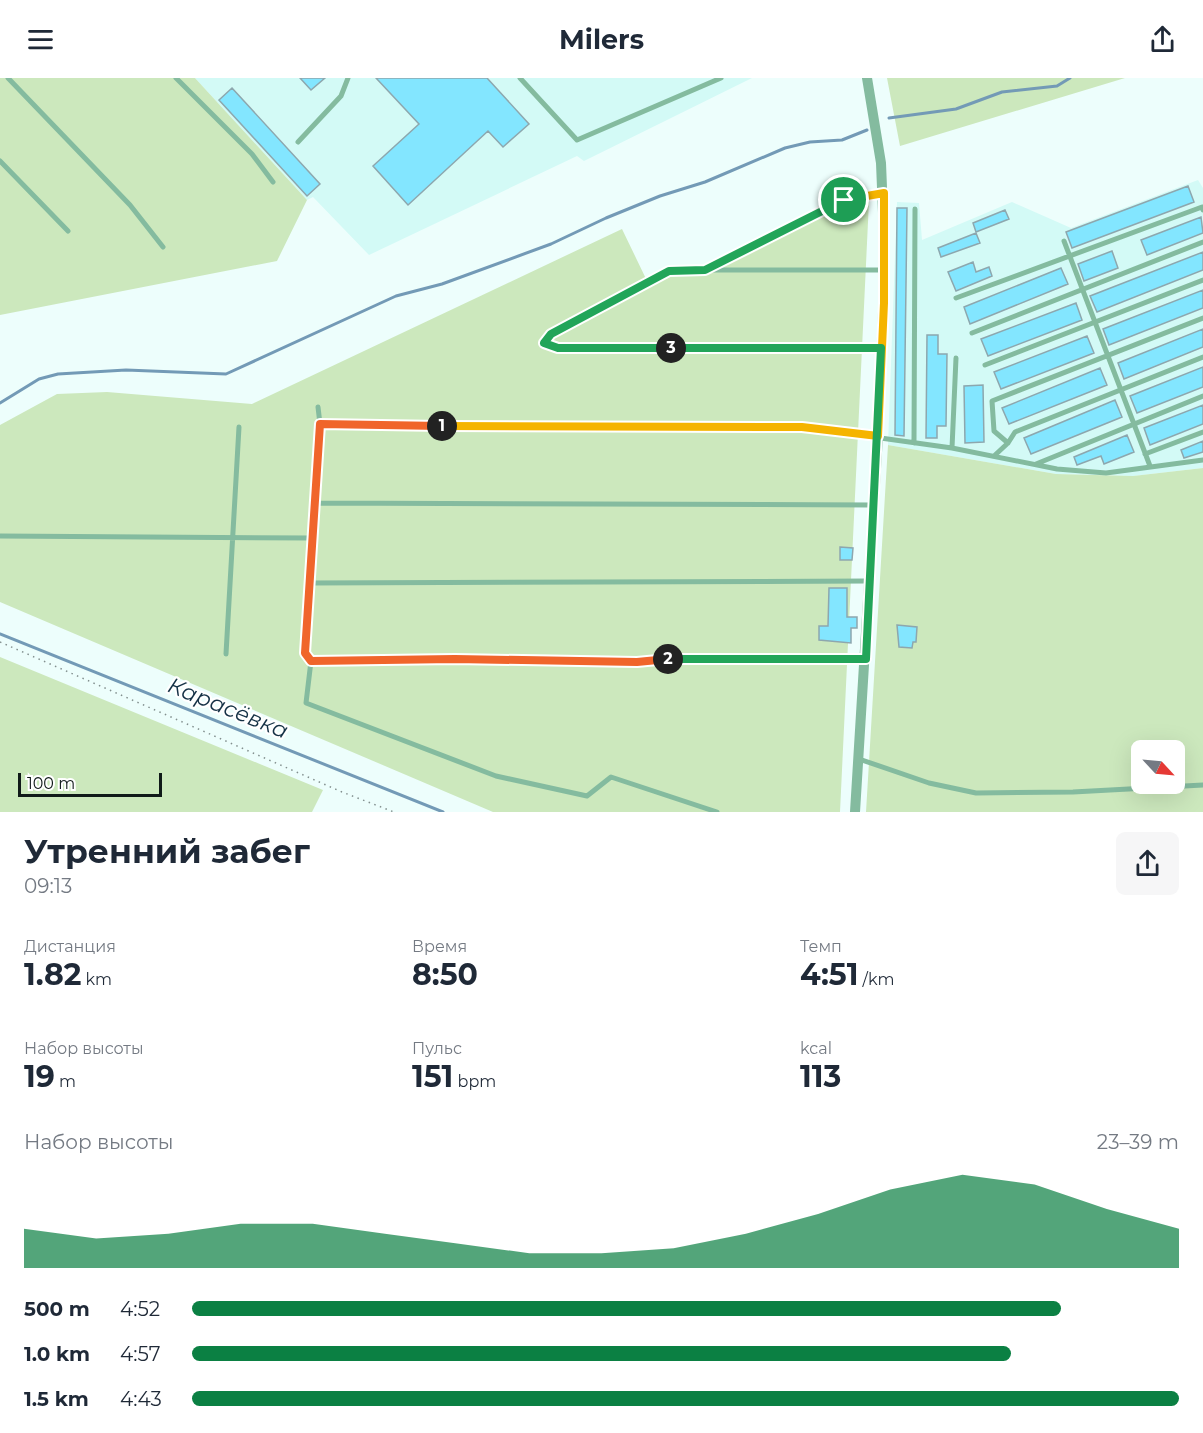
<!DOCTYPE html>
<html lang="ru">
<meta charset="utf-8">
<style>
body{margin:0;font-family:Montserrat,sans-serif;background:#f6f6f7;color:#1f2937;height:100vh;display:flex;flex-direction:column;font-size:22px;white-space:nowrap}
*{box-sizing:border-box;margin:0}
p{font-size:20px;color:#747a83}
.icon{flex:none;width:33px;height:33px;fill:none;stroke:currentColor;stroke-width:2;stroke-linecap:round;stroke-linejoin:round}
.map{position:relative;height:734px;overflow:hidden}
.drawer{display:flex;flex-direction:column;background:#fff;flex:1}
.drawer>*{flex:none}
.needle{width:39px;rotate:116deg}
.tools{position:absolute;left:1131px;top:662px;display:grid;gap:12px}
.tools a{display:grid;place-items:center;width:54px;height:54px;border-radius:9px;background:#fff;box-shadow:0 6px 24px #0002;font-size:30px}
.scale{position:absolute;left:18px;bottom:15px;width:144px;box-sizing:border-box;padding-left:6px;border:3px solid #101a19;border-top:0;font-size:16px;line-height:21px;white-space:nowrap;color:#101a19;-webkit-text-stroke:4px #fff;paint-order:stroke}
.pin{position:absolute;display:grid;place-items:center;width:51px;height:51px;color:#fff;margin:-26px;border:3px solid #fff;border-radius:50%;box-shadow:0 2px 6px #0007}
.km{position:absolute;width:30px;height:30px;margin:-15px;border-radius:50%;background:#222;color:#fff;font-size:16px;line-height:30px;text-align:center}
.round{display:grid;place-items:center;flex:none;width:63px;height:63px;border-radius:9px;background:#f6f6f7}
.summary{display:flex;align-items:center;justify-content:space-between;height:102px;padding:0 24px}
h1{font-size:33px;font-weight:700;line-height:45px}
.metrics{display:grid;grid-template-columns:repeat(3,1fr);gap:9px;height:102px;padding:6px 24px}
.metrics div{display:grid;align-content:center}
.metrics b{font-size:30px;font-weight:700}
.metrics small{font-size:16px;font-weight:400}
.metrics p{font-size:16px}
.chart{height:168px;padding:12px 24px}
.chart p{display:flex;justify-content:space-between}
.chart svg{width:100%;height:108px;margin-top:6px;fill:#0b8043;opacity:.7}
ul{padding:0 24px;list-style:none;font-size:20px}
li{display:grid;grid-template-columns:96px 72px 1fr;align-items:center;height:45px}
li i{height:15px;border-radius:8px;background:#0b8043}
header{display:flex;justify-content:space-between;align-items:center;height:78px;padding:0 24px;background:#fff;font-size:27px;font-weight:700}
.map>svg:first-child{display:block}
</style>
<header><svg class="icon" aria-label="menu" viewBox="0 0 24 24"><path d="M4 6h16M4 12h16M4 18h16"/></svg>Milers<svg class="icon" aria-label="share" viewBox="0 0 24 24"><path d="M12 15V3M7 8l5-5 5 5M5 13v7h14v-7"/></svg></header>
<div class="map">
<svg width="1203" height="734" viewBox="0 0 1203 734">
<rect width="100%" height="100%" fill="#edfefc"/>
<path fill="#d3faf6" d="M195,0H752L584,83L577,78L369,177L313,119L307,122Z
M1198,102L1203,110V390L1133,398L1056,396L888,367L897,124L919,125L922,162L1012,124L1071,150Z"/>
<path fill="#cce8bd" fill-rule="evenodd" d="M0,0H195L307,122L277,183L0,237Z
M887,0H1125L900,68Z
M869,123L840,734H493L0,524V347L57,316L107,314L252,326L622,151L649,207L671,197L711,193L833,128Z
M888,367L1056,396L1133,398L1203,390V734H866ZM1142,672H1174V705H1142Z
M0,579L323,712L312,734H0Z"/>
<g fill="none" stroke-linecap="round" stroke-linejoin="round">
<path stroke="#739ab6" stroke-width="3" d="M889,40L956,31L1002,14L1057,8L1070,0
M0,325L39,301L58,296L126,292L226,296L396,218L442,206L551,166L606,140L660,118L705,104L785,70L810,64L842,62L867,52
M0,556L443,734"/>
</g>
<path fill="#83e6ff" stroke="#8da7ae" stroke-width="1.5" d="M300,0H325L311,12Z
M376,0H487L529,46L503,69L488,53L408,127L373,88L419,46Z
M232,10L320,106L307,118L219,22Z
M1188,108L1194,124L1072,170L1066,154Z
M897,130H907L904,358L895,357Z
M1005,132L1009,141L976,154L973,145Z
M1201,139L1203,155L1147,177L1141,162Z
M976,155L980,165L941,179L938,170Z
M1112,173L1118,190L1084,203L1078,186Z
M1203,174V192L1097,234L1090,218Z
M973,184L976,194L989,189L992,198L956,213L948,194Z
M1061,190L1068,206L970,246L964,229Z
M1203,212V230L1109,267L1103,251Z
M1076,225L1082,242L988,278L981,261Z
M1203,251V269L1124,301L1118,285Z
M927,257H938V276H947L946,348H937V360H926Z
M1087,258L1094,275L1001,311L994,294Z
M1203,289V309L1137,335L1130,318Z
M1100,290L1107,307L1009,346L1002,330Z
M983,307L984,364L965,365L964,308Z
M1115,322L1122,339L1031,376L1024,360Z
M1203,327V346L1150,367L1144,350Z
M1127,357L1134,374L1104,386L1101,378L1077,387L1074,379Z
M1203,363V374L1184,380L1181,372Z
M840,469L853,470L852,482H840Z
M829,510H847V539H857V550H851V565L819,562V548H828Z
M897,547L917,549L916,564H913L912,570L899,569Z"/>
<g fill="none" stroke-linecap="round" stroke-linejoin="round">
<path stroke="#828f8e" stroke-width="1.5" stroke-dasharray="1.5 4.5" stroke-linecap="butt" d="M0,564L342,714L394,734"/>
<path stroke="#84bb9f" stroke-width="5" d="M8,0L130,127L163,169
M176,0L252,76L273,104
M520,0L577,62L721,0
M298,64L341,18L348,0
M0,83L68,153
M1064,163L1150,388
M706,192H885
M956,220L1202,129L1203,132
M972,255L1203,164
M881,270H558L544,265L551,256L669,193L705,192L831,126L884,115
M985,287L1203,202
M318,329L320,346L305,575L311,583L306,625L496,698L587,718L611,699L717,734
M320,346L802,349L952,370L1057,391L1106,395L1203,382
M914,365L915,131
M1008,365L994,353L992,323L1203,240
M952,370L956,280
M1145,376L1203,354
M994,378L1008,365L1015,354L1203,279
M1036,386L1203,318
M314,425L873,427
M0,458L312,460
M310,505L869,503
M226,576L239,349
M311,583L455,581L637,584L656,581H864
M859,681L929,705L976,715L1073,714L1203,707"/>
<path stroke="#84bb9f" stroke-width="10" d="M855,734L878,358L885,184L881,85L867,0"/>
</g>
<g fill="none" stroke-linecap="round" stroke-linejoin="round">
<g stroke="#fff" stroke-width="12">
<path id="split-1" d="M442,348L802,349L878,358L884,225V115L844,122"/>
</g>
<g stroke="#fff" stroke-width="12">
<path id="split-2" d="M442,348L320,346L305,575L311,583L455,581L637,584L668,581"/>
</g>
<g stroke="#fff" stroke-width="12">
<path id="split-3" d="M668,581H866L881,270H671"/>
</g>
<g stroke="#fff" stroke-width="12">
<path id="split-4" d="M671,270H558L544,265L551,256L669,193L705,192L844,122"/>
</g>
<use href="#split-1" stroke="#f5b400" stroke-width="8"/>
<use href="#split-2" stroke="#f0652b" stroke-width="8"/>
<use href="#split-3" stroke="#22a559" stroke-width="8"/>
<use href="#split-4" stroke="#22a559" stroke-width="8"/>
</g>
<g text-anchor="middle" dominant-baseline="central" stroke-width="4.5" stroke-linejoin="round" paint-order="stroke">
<g font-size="22" font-style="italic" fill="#143145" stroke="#fff">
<text transform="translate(228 630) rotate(22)">Карасёвка</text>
</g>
</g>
</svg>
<div class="tools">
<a><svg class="needle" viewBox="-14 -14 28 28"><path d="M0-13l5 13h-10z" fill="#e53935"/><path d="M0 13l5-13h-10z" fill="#747a83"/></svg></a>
</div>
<div class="scale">100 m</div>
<div class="pin" style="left:844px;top:122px;background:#1e9e55"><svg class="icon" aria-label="arrive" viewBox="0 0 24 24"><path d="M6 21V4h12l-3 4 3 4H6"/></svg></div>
<b class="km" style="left:442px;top:348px">1</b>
<b class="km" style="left:668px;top:581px">2</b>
<b class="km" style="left:671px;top:270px">3</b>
</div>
<section class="drawer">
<div class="summary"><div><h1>Утренний забег</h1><p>09:13</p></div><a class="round"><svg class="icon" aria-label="share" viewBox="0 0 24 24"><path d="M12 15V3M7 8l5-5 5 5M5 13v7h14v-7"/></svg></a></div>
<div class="metrics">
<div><p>Дистанция</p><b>1.82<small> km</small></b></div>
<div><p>Время</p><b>8:50</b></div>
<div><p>Темп</p><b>4:51<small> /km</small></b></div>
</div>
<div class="metrics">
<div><p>Набор высоты</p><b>19<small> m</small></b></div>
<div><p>Пульс</p><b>151<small> bpm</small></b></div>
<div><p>kcal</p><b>113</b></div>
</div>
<div class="chart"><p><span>Набор высоты</span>23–39 m</p>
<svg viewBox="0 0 160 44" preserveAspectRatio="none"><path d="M0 44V28L10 32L20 30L30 26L40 26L50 30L60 34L70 38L80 38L90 36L100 30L110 22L120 12L130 6L140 10L150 20L160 28V44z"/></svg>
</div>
<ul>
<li><b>500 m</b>4:52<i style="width:88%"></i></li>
<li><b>1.0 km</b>4:57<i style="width:83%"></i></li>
<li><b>1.5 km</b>4:43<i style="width:100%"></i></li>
</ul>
</section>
